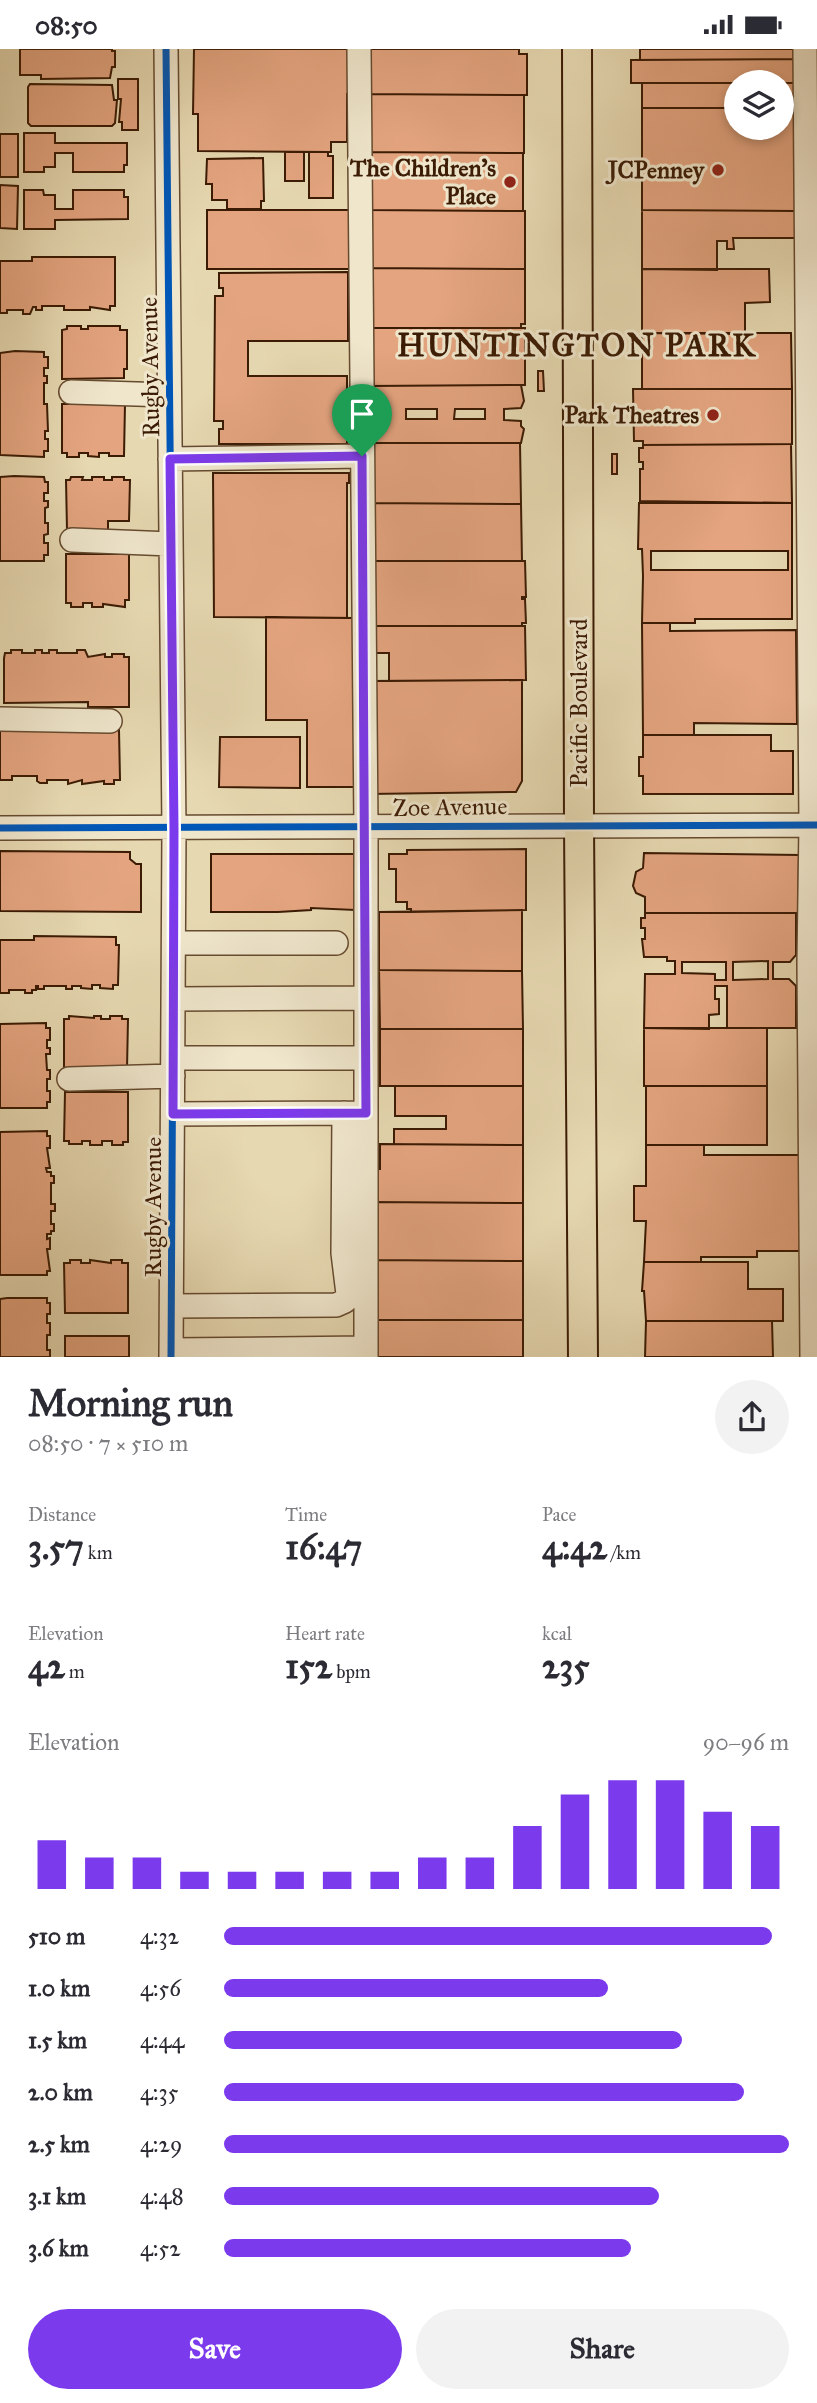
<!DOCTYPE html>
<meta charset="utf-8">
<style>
body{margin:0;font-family:"IM FELL Great Primer",serif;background:#f2f2f3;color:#2b2b33;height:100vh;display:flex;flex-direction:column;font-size:26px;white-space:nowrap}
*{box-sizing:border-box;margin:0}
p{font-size:23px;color:#7c7c81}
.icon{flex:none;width:38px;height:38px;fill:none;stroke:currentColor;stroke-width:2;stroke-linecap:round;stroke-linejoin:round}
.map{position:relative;height:1308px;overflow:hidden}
.drawer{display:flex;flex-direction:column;background:#fff;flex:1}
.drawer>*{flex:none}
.controls{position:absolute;left:724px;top:21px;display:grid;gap:14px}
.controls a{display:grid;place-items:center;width:70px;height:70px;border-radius:50%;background:#fff;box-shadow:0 4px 10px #0003;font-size:35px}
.pin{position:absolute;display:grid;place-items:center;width:60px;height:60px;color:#fff;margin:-72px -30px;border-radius:50% 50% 50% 0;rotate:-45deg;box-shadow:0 0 7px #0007}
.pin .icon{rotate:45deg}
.round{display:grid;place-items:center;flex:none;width:74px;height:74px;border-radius:37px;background:#f2f2f3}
.summary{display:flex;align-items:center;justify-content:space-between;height:119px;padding:0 28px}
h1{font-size:38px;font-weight:700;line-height:52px}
.metrics{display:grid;grid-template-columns:repeat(3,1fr);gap:10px;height:119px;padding:7px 28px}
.metrics div{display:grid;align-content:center}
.metrics b{font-size:35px;font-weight:700}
.metrics small{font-size:19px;font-weight:400}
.metrics p{font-size:19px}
.chart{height:196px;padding:14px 28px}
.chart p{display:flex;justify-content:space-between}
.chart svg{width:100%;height:126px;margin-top:7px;stroke:#7c3aed;stroke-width:6}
.action{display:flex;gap:14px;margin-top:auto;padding:14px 28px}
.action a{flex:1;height:80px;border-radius:42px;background:#7c3aed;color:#fff;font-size:28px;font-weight:700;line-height:80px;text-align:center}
.action a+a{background:#f2f2f3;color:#2b2b33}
ul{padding:0 28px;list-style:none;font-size:23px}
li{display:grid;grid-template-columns:112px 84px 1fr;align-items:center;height:52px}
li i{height:18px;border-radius:9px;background:#7c3aed}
.status{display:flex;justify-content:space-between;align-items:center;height:49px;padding:0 35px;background:#fff;direction:ltr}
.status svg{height:19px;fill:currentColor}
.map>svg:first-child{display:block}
</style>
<div class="status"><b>08:50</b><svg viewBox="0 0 49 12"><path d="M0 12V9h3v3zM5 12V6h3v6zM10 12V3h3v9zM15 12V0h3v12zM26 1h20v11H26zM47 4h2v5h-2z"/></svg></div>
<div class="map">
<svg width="817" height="1308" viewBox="0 0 817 1308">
<rect width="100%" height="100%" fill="#e6d8b1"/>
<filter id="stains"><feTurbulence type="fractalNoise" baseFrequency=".00286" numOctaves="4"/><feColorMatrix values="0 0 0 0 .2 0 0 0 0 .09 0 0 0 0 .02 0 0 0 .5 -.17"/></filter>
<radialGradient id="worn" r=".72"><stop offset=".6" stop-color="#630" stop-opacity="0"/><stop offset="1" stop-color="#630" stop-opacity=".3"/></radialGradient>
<path fill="#e3a47f" stroke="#3b1b04" stroke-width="2" fill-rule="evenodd" d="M20,0H112V2H115V18H112L110,29L41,30V26H20Z
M194,0H351V45H347V93H331V103L198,102V65H193Z
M367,0H519V5H527V46L367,45Z
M640,0H794V10L640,11Z
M794,10L795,34H631V11Z
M118,30H138V81H122V73H119L121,50H118Z
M642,34H737V59H642Z
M782,34H795V58H782Z
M30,35L112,36L114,51H117L115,74L112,77H31L28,74V38Z
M367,45L524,46V104L367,103Z
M782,58H795V162L642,161V59H737V79H782Z
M24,84H55V94H127V116H124V123H73V104H55V118H44V123H24Z
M0,85H18V128H0Z
M285,103H304V132H285Z
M309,103H328V107H333V149H309Z
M367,103L523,104V162L367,161Z
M263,109L264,152H261V160H227V151H212V135H206L207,110Z
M0,136L18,137L17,180L0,179Z
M24,141H43L44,146H55V160H73V141H124V148H128V170L55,171V180H24Z
M207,161H352V220H207Z
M367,161L525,162V220L368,219Z
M642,161L795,162V189H733L734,200H727V192H717V221L642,220Z
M32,208H115V257H110V261L90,258V261H64V257H42V261H36V258H33L30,265H23V261H7V264H0V212H32Z
M368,219L525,220V275H521V279H368Z
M642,220H769L770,253L745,254V285L642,284Z
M348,223V292H248V327H347V395H219V380H223V372H214L215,247H223V239H219V224Z
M67,277H81V280H88V277H120V281H127V320H124V329L62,330V281L67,280Z
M368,279H525V336L368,337Z
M642,284H791L792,340H642Z
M15,302L44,303V308H48V319H44V327H47V334H44V355H47L48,382H45V390H48V402H44V408L0,406V304Z
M538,322H543L544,342H538Z
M521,336L524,352L521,359L504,360V371L521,372V377L524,380L521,394H370V372H388V358L369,359V337ZM406,360H437V370H406ZM455,360H485V370H454Z
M633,340H792V395L643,396V392H634Z
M62,355H125L124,407H109V404H99V408L88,407V404H79V408H67V404H62Z
M367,394H520L521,455L368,454Z
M791,395L792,454L640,452V420H643V413H639V399H643V396Z
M612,405H617V425H612Z
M213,424H349V434H347V569L214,568Z
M14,427L44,428L45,433H48V444H44V452H48V458L45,459V474H48V485L44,486V494H48V506H44V512H0V428Z
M71,428H83L82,431H92V428H104V431H112V428H124V431H130L129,472H108V481H67L66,431H70Z
M368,454L521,455L522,512H368Z
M639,454H792V570H695V574H642L643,527L642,500H638ZM651,502H788V521H651Z
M66,505H129V551H125V558L103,555V558H92V554H83V558H71V554H66Z
M368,512H525L526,548H522V550H525L526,574H522V577H369Z
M266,568L354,569V738H307V671H266Z
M642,574H670V582L796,581L797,675L694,674V686H643Z
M369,577H525L526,631L389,632V604H369Z
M11,601H22V604H35V601H42V604H49V601H57V604H77V601H85L88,608L105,605V608H112V605H124V608H129V658H88V653L4,654V609L5,604H11Z
M522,631V732L516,743L369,745V632Z
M0,678L38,682L119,681L120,731H114V735H104V732L82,735V731L68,735V731H47V734H40L37,732V727H12V731H0Z
M643,686H771V702H793V745H643V727H639V708H643Z
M220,688H300V739L219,738Z
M526,800V861L411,863V860H407V853H396V820H389V805H407V801Z
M0,802L130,803V810L136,815H141V863L0,862Z
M644,804L799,806L798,864H645V848L636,844L633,837L636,823L643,819Z
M211,805H355V861L311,859V861L278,863H211Z
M522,861V922L379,921V863Z
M645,864H796V906L790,913H773V930H789L796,937V979H727V937H715V950H719V965L709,966V980L644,979L645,925H675V912H667V908H644L642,890H645V879H641V869H645ZM768,912V930L733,931V913ZM682,913H726V931H715V925L682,924Z
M34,887L116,888V896H119L118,936H113V940L100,939V936H92V940L81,939V937H72V940H66V937H44V940H38V937H36V941H32V944H25V941H9V944H0V891H34Z
M379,921L522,922L523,980H380Z
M69,967L94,969V967H101V970H110V967H122V970H128L127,1020H64V970H69Z
M46,974V979H50V991H47V999H50V1005H46L47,1021H50V1030H47V1042H50V1053H47V1059H0V975Z
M644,979H767V1037H644Z
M380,980H523V1037H380Z
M395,1037H523V1096L394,1095V1080H446V1067H395Z
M646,1037H767V1096H646Z
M65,1043H128V1093H123V1096H112V1092H102V1096H90V1092H82V1095H69V1092H64Z
M47,1082V1087H50V1099H47L50,1119H46L47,1123H51V1127H54V1134H51V1155H55V1162H51V1175H54V1182H51V1185H47V1190L50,1189V1200H47L50,1222H47V1226H0V1083Z
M380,1095L523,1096V1154L374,1153L369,1120H380Z
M646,1096H704V1106H800V1202H757V1208H701V1213H644L646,1172H634V1137H646Z
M371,1153L523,1154V1212L371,1211Z
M70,1211H81V1214H90V1211L111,1214V1211H122V1214H128V1264H65L64,1214H70Z
M371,1211L523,1212V1271H371Z
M644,1213H748V1240H783V1272H646L644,1242H642Z
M7,1249H47V1254H50V1265H47V1274H50V1286H47V1301H50V1308H0V1250Z
M371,1271H523V1308H371Z
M646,1272H772L773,1308H645Z
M65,1287H129V1308H65Z"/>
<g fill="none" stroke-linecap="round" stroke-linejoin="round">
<g stroke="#664a2f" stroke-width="26">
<path id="minor" d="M166,0L174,780L171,1308
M359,0L366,778V1308
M805,0L811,776L809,913L812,1308
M71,343L169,346
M170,410L362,407
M72,491L171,495
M0,670L110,672
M0,779L817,776
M174,894H336
M174,950L366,949
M173,1009H366
M69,1030L173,1027
M173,1065L359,1064
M172,1257L336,1256L345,1252L348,1245L343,1204L344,1064
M171,1301L366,1299"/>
</g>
<g stroke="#3b1b04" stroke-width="32">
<path id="major" d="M577,0L579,776L583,1308"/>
</g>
<use href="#minor" stroke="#efe6cc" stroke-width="23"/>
<use href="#major" stroke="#e6d8b1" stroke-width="28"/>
<g stroke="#efe6cc" stroke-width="11">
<path id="cycleway" d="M166,0L174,780L171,1308
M0,779L817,776"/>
</g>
<use href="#cycleway" stroke="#0057b8" stroke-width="7"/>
</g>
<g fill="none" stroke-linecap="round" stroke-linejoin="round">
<g stroke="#fff" stroke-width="14">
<path id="route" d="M362,407L366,1064L173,1065L174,780L170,410Z"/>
</g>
<use href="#route" stroke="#7c3aed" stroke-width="9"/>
</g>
<g fill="#8f2418" stroke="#efe6cc" stroke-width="2.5">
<circle cx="718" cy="121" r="7"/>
<circle cx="510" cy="133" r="7"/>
<circle cx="713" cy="366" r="7"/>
</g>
<g text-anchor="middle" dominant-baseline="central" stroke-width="6" stroke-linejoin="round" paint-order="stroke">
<g font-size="24" font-weight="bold" fill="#3b1b04" stroke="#efe6cc" text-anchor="end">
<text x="496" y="119">The Children's<tspan x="496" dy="28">Place</tspan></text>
<text x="704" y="121">JCPenney</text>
<text x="699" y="366">Park Theatres</text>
</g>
<g font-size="24" fill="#3b1b04" stroke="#efe6cc">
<text transform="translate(150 318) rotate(-91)">Rugby Avenue</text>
<text transform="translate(579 654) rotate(-90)">Pacific Boulevard</text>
<text transform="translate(450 758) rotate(-1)">Zoe Avenue</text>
<text transform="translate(153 1158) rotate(-90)">Rugby Avenue</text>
</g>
<g font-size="32" font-weight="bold" letter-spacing="2" fill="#3b1b04" stroke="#efe6cc">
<text x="577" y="296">HUNTINGTON PARK</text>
</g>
</g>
<rect width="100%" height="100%" filter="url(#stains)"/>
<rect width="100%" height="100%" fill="url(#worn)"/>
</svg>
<div class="controls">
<a><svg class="icon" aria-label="layers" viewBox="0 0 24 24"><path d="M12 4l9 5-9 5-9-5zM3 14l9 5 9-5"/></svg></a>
</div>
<div class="pin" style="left:362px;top:407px;background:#1e9e55"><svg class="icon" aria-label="arrive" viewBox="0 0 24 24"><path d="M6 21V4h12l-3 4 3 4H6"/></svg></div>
</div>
<section class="drawer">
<div class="summary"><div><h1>Morning run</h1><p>08:50 · 7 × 510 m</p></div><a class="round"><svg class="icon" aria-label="share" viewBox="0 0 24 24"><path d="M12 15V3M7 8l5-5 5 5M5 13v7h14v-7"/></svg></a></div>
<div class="metrics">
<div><p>Distance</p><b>3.57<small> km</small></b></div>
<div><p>Time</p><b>16:47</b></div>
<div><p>Pace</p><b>4:42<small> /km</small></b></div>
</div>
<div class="metrics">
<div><p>Elevation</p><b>42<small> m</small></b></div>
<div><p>Heart rate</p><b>152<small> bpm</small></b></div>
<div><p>kcal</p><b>235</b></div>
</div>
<div class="chart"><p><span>Elevation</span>90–96 m</p>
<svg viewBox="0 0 160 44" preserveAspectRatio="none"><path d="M5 44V27M15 44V33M25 44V33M35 44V38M45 44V38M55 44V38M65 44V38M75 44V38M85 44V33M95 44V33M105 44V22M115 44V11M125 44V6M135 44V6M145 44V17M155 44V22"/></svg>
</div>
<ul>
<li><b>510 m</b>4:32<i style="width:97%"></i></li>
<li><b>1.0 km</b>4:56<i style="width:68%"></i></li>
<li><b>1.5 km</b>4:44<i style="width:81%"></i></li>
<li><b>2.0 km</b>4:35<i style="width:92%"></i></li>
<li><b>2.5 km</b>4:29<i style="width:100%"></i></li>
<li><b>3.1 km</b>4:48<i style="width:77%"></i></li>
<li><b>3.6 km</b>4:52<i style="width:72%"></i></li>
</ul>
<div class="action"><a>Save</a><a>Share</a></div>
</section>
